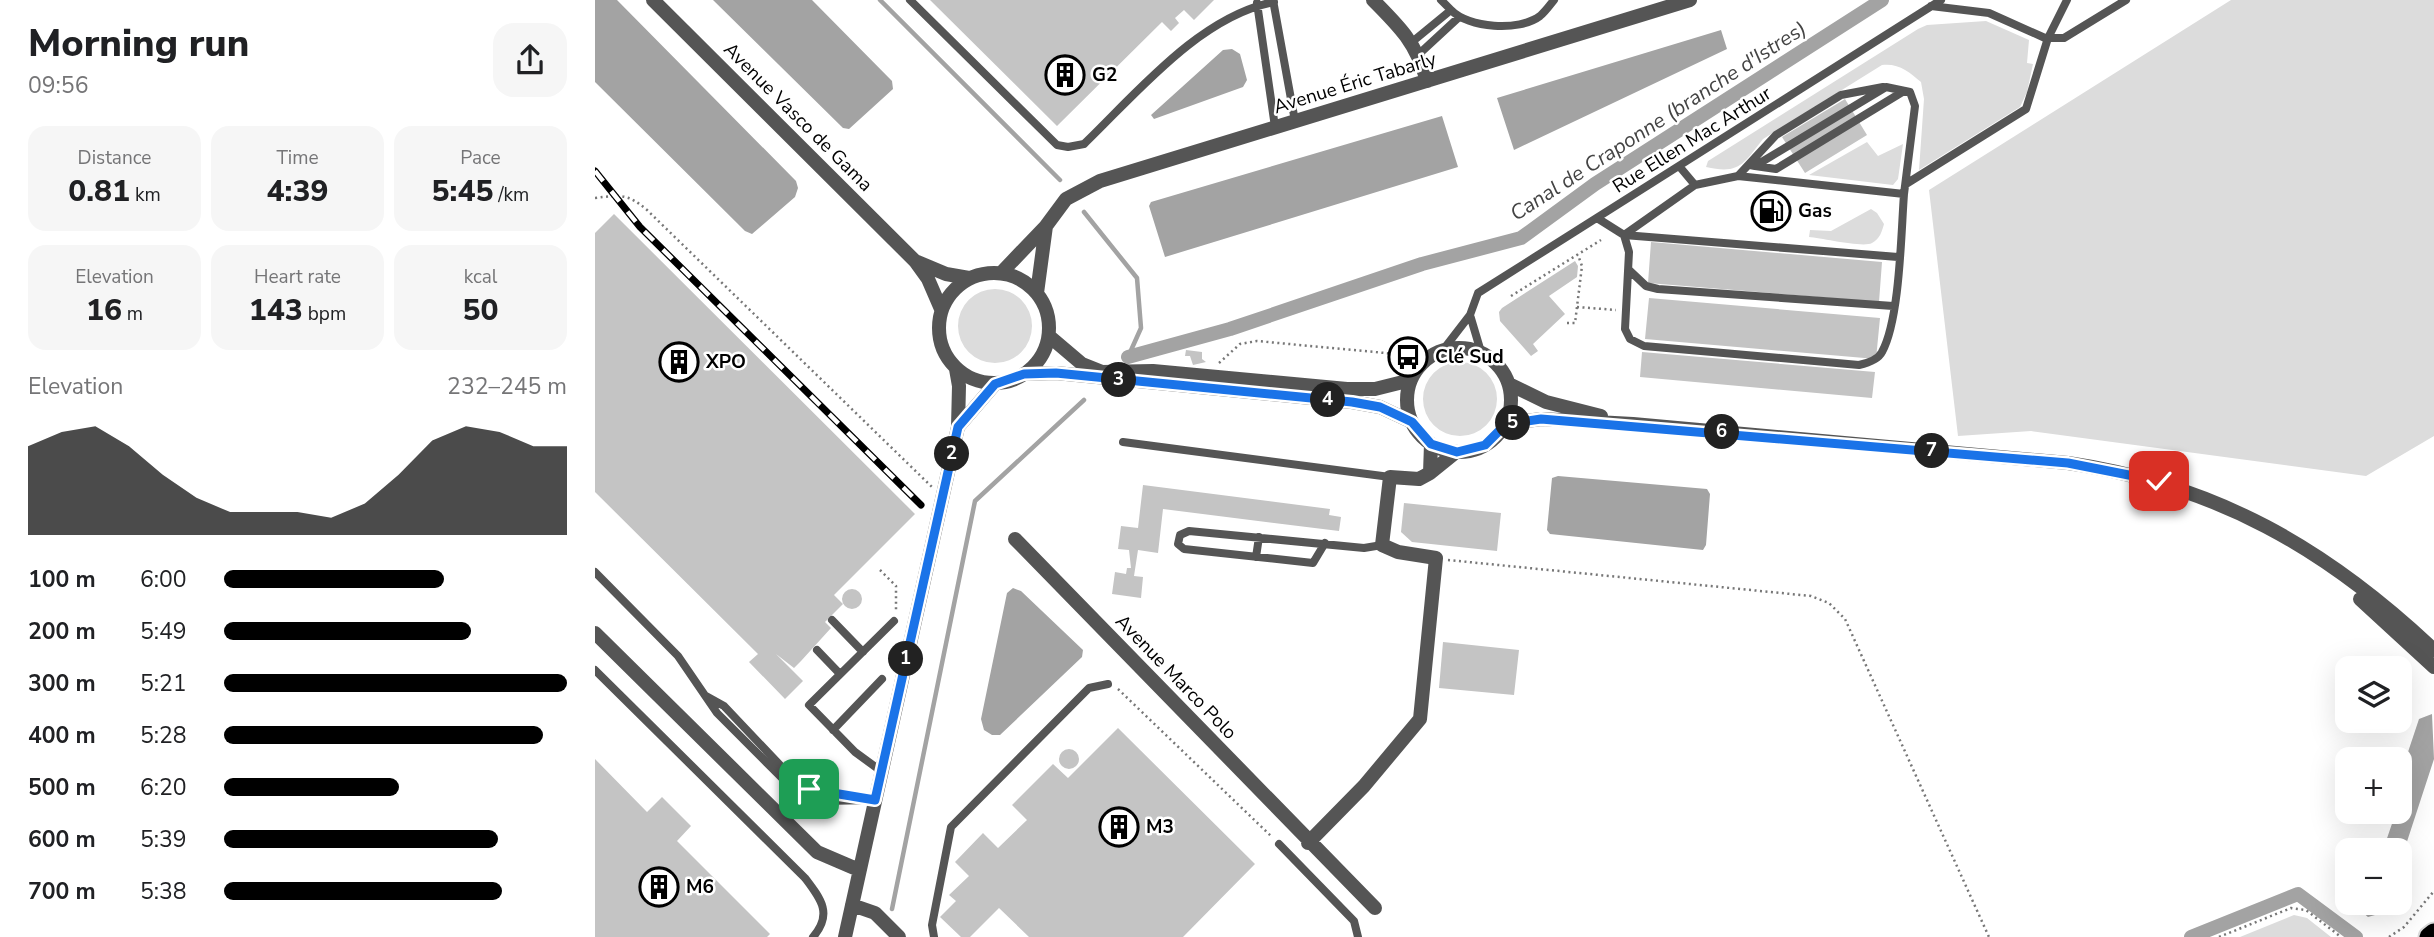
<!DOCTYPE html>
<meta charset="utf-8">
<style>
body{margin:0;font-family:"Nunito Sans",sans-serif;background:#f6f6f6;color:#202124;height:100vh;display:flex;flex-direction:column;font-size:26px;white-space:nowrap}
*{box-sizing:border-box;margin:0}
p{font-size:23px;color:#757577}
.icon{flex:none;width:38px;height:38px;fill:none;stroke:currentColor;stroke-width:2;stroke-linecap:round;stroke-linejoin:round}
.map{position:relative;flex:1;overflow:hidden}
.panel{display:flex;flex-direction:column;background:#fff;width:595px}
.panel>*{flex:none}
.fabs{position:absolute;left:1740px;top:656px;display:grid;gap:14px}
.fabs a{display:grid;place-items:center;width:77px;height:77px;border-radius:14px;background:#fff;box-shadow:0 7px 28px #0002;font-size:35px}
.pin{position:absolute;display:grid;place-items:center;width:60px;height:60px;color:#fff;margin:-30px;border-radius:14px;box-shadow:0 4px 10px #0006}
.km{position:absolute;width:35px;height:35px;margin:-18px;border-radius:50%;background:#222;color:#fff;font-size:19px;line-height:35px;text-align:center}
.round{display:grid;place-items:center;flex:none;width:74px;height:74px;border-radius:21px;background:#f6f6f6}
.headline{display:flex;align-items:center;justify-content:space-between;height:119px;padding:0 28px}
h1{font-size:38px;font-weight:800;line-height:52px}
.stats{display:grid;grid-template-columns:repeat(3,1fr);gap:10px;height:119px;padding:7px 28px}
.stats div{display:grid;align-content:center;border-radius:18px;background:#f6f6f6;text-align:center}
.stats b{font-size:30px;font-weight:800}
.stats small{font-size:19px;font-weight:400}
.stats p{font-size:19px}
.chart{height:196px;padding:14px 28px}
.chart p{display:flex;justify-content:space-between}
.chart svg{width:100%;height:126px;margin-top:7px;fill:#000;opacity:.7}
ul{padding:0 28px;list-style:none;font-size:23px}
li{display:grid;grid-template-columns:112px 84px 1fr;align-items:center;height:52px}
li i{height:18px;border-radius:9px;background:#000}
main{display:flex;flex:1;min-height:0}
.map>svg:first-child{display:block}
</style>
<main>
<section class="panel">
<div class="headline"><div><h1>Morning run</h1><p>09:56</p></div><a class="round"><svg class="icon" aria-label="share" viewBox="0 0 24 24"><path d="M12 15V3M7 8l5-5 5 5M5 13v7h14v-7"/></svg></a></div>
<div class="stats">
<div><p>Distance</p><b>0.81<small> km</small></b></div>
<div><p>Time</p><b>4:39</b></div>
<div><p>Pace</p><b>5:45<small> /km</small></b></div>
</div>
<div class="stats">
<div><p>Elevation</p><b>16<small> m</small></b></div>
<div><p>Heart rate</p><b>143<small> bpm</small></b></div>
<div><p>kcal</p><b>50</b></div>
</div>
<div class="chart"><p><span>Elevation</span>232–245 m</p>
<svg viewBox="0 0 160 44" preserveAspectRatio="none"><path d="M0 44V13L10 8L20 6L30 13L40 23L50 31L60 36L70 36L80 36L90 38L100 33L110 23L120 11L130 6L140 8L150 13L160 13V44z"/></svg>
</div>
<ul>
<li><b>100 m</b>6:00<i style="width:64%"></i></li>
<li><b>200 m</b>5:49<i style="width:72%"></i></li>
<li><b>300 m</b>5:21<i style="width:100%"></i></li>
<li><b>400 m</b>5:28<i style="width:93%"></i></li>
<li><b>500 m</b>6:20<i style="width:51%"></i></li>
<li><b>600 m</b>5:39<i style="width:80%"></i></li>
<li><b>700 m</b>5:38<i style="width:81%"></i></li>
</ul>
</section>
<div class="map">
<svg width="1839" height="937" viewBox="0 0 1839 937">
<rect width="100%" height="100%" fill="#fff"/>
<path fill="#dcdcdc" d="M1636,0H1839V436L1771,476L1436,431L1363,436L1334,190Z
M1391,21L1434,40L1432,63L1438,64L1432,92L1425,107L1324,170L1329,99L1326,82C1314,72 1304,63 1287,65L1168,139C1149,163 1145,175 1111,167L1113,161L1323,29L1332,25Z
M1272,142L1283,156L1308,144L1303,179L1298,185L1214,175Z
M1276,209L1282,213L1289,224C1287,231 1285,239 1277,243C1268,248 1227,238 1214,237L1215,230L1236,231Z
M363 326a37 37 0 1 1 74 0a37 37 0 1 1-74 0Z
M828 399a37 37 0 1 1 74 0a37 37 0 1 1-74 0Z
M1699,915L1712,918L1736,937H1645Z"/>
<path fill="#a3a3a3" d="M0,0H22L201,181L203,188L200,197L157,234L150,231L0,82Z
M118,0H217L297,81L298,89L254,129L248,128Z
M1126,30L1132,49L919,150L902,98Z
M637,49L645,54L652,80L648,87L559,119L556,115L628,50Z
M847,116L863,167L570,257L554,206L556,202Z
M963,476L1112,489L1115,494L1111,545L1108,550L955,534L952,530L957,478Z
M418,588L426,591L488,650L487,657L405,735H397L389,730L386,719L412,593Z
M1837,714L1839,759L1804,866V850H1788L1801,812H1804V779L1824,719Z
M1764,903H1793L1787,913L1773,917L1766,911Z"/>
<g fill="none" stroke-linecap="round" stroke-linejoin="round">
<path stroke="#a3a3a3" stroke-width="4.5" d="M285,0L465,180
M489,212L542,278L546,328L533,357
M297,909L380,501L489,400"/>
<path stroke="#a3a3a3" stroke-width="14" d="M533,357L635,329L827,264L926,238L1000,184L1287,0
M1596,937L1703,894L1761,937"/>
</g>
<path fill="#c4c4c4" d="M335,0H619L599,20L589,10L580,18L584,23L576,31L567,22L462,126Z
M1250,99L1272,135L1210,173L1187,137Z
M19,214L320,514L239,595L248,604L230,622L236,628L206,661L199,668L181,654L208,681L190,699L154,662L163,654L0,492V233Z
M1056,242L1287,262L1284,302L1053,283Z
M980,261L983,266L982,277L954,296L970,314L938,344L943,351L936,356L905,321L904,312L907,308Z
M1054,298L1285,318L1281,359L1050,339Z
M591,350L607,352V359L611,362L598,365L595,356H590Z
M1047,352L1280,372L1277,398L1045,377Z
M548,485L735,509L734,515L746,517L744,531L568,509L563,553L543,550L539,576L548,577L546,598L517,594L520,572L531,574L532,568H536L534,550L523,549L526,526L543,528Z
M809,503L906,513L902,551L817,542L806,532Z
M247 599a10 10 0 1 1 20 0a10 10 0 1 1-20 0Z
M848,642L924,650L919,695L844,688Z
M523,728L660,864L588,937H434L404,908L375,937H366L345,917L361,901L354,895L374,876L360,862L388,833L403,848L432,820L417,805L458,764L473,778Z
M464 759a10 10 0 1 1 20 0a10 10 0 1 1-20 0Z
M0,759L52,812L67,797L96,826L82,841L175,934L172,937H0Z"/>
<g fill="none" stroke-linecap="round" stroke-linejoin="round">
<g stroke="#dbdbdb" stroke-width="23">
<path id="trunk" d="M1834,937L1839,933"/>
</g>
<path stroke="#777" stroke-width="2.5" stroke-dasharray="2 3.5" stroke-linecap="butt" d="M0,198C25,195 32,193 52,210L337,487
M916,296L1006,240
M982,307L1021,310
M972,323H980L987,266L983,255
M624,363L645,344L662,341L801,354L829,361
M853,560L1216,596L1234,603L1250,619L1394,937
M285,570L301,586V610
M523,689L677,837
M1624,937L1696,908L1711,910L1746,937
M1794,937L1809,927L1839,891"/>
<path stroke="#555" stroke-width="8" d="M315,0L462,145L473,147L489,144C541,94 605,16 679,2
M678,0L700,121
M662,3L680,127
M1336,6L1394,13L1450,38H1469L1531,0
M856,10C873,28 924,32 945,16C950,12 955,5 959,0
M817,42L856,10L846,0
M824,54L863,18
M1155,165L1160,166L1291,87L1315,92L1320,106L1309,194
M1160,166L1181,169L1309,91
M1143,176L1181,135L1246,95L1288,87
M1311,184L1431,109L1453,38L1472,0
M1002,218L1029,235L1034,252L1030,329L1035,339L1049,346L1264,365C1273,363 1283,360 1287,352C1305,319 1306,233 1309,194L1143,176L1100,185L1084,166
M1029,235L1303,257
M1029,235L1100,185
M1034,270L1051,286L1063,289L1298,306
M875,315L883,293L1346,0
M848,350L875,315L886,352
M528,442L795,477
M730,543L718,563L589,549L583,544L585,535L594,531L769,548L787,545
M661,557L664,537
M0,572L83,656L122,713L198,789L228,801L280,800L214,789L202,783L129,706L111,696
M237,620L268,652
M222,650L245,674
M0,670L210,878C226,899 238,914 218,937
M238,730L287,679
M286,771L260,752L214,705L299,621
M684,844L759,921L763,937
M339,937L337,925L356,827L494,688L513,684"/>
<path stroke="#555" stroke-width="14" d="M58,0L320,261
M778,0C806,28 821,43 832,81
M451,226L471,199L505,181L1095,0
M344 328a55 55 0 1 1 110 0a55 55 0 1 1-110 0Z
M406,273L451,226L442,293
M346,309L333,279L320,261L351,274L374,278
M454,336L487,364L507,372L558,371L752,389H780L816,380
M812 400a52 52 0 1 1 104 0a52 52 0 1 1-104 0Z
M361,369L364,386L363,427L400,384
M429,374L461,373L757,402L785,407L817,422
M914,384L951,402L1006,416
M911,424L946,419L1038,424L1473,463C1621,485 1731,548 1839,650
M836,444L835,473L861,452
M420,539L780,908
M1765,599L1839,667
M0,633L222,852L264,870
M713,843L769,786L825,719L841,558L803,552L787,545L795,477L824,479L835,473
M257,905L280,913L304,937
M250,937L363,427"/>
<use href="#trunk" stroke="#000" stroke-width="19"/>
<g stroke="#000" stroke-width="7">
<path id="rail" d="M0,171L45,227L326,505"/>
</g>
<use href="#rail" stroke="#fff" stroke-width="4.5" stroke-dasharray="13" stroke-linecap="butt"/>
</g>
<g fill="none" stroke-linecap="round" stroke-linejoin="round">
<g stroke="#fff" stroke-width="14">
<path id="route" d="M214,789L280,800L363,427L400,384L429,374L461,373L757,402L785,407L817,422L836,444L862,452L890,445L911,424L946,419L1473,463L1564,481"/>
</g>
<use href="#route" stroke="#1a73e8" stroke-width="9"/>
</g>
<defs>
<g id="building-ring" transform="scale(2.0125)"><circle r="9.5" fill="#fff" stroke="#000" stroke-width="1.5"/><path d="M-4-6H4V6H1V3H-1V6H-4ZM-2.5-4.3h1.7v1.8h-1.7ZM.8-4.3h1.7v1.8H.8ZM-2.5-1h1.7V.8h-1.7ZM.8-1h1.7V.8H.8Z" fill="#000"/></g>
<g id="fuel-ring" transform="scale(2.0125)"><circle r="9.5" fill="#fff" stroke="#000" stroke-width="1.5"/><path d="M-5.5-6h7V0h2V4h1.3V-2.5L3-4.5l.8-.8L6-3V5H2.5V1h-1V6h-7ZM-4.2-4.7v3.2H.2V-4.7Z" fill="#000"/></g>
<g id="bus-ring" transform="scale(2.0125)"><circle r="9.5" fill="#fff" stroke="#000" stroke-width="1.5"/><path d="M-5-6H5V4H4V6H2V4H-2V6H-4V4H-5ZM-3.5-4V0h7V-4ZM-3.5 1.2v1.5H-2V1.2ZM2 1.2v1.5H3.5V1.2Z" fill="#000"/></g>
</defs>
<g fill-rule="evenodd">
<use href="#building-ring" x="470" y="75"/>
<use href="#fuel-ring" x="1176" y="211"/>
<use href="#bus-ring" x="813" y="357"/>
<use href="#building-ring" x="84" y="362"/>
<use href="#building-ring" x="524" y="827"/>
<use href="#building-ring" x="64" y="887"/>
</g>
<g text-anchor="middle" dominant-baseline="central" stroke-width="5" stroke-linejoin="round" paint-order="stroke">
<g font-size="19" font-weight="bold" fill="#000" stroke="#fff" text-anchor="start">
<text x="497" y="75">G2</text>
<text x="1203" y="211">Gas</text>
<text x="840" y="357">Clé Sud</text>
<text x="111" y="362">XPO</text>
<text x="551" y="827">M3</text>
<text x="91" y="887">M6</text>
</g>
<g font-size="19" fill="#000" stroke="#fff">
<text transform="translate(760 83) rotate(-17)">Avenue Éric Tabarly</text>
<text transform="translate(203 117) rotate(45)">Avenue Vasco de Gama</text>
<text transform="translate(1097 140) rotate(-32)">Rue Ellen Mac Arthur</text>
<text transform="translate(581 677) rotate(46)">Avenue Marco Polo</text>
</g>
<g font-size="21" font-style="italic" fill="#444" stroke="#fff">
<text transform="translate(1063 121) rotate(-33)">Canal de Craponne (branche d'Istres)</text>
</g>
</g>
</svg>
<div class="fabs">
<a><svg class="icon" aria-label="layers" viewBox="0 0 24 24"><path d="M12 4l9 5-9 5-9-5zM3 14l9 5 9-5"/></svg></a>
<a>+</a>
<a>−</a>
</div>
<div class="pin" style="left:214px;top:789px;background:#1e9e55"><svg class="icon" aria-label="arrive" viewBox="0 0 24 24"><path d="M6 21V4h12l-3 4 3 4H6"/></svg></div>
<div class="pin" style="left:1564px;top:481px;background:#d93025"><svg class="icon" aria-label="check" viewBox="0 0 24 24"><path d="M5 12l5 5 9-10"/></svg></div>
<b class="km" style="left:311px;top:659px">1</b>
<b class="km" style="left:357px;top:454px">2</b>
<b class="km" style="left:524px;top:380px">3</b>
<b class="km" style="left:733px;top:400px">4</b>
<b class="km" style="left:918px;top:423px">5</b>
<b class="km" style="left:1127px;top:432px">6</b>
<b class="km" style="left:1337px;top:451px">7</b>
</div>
</main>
